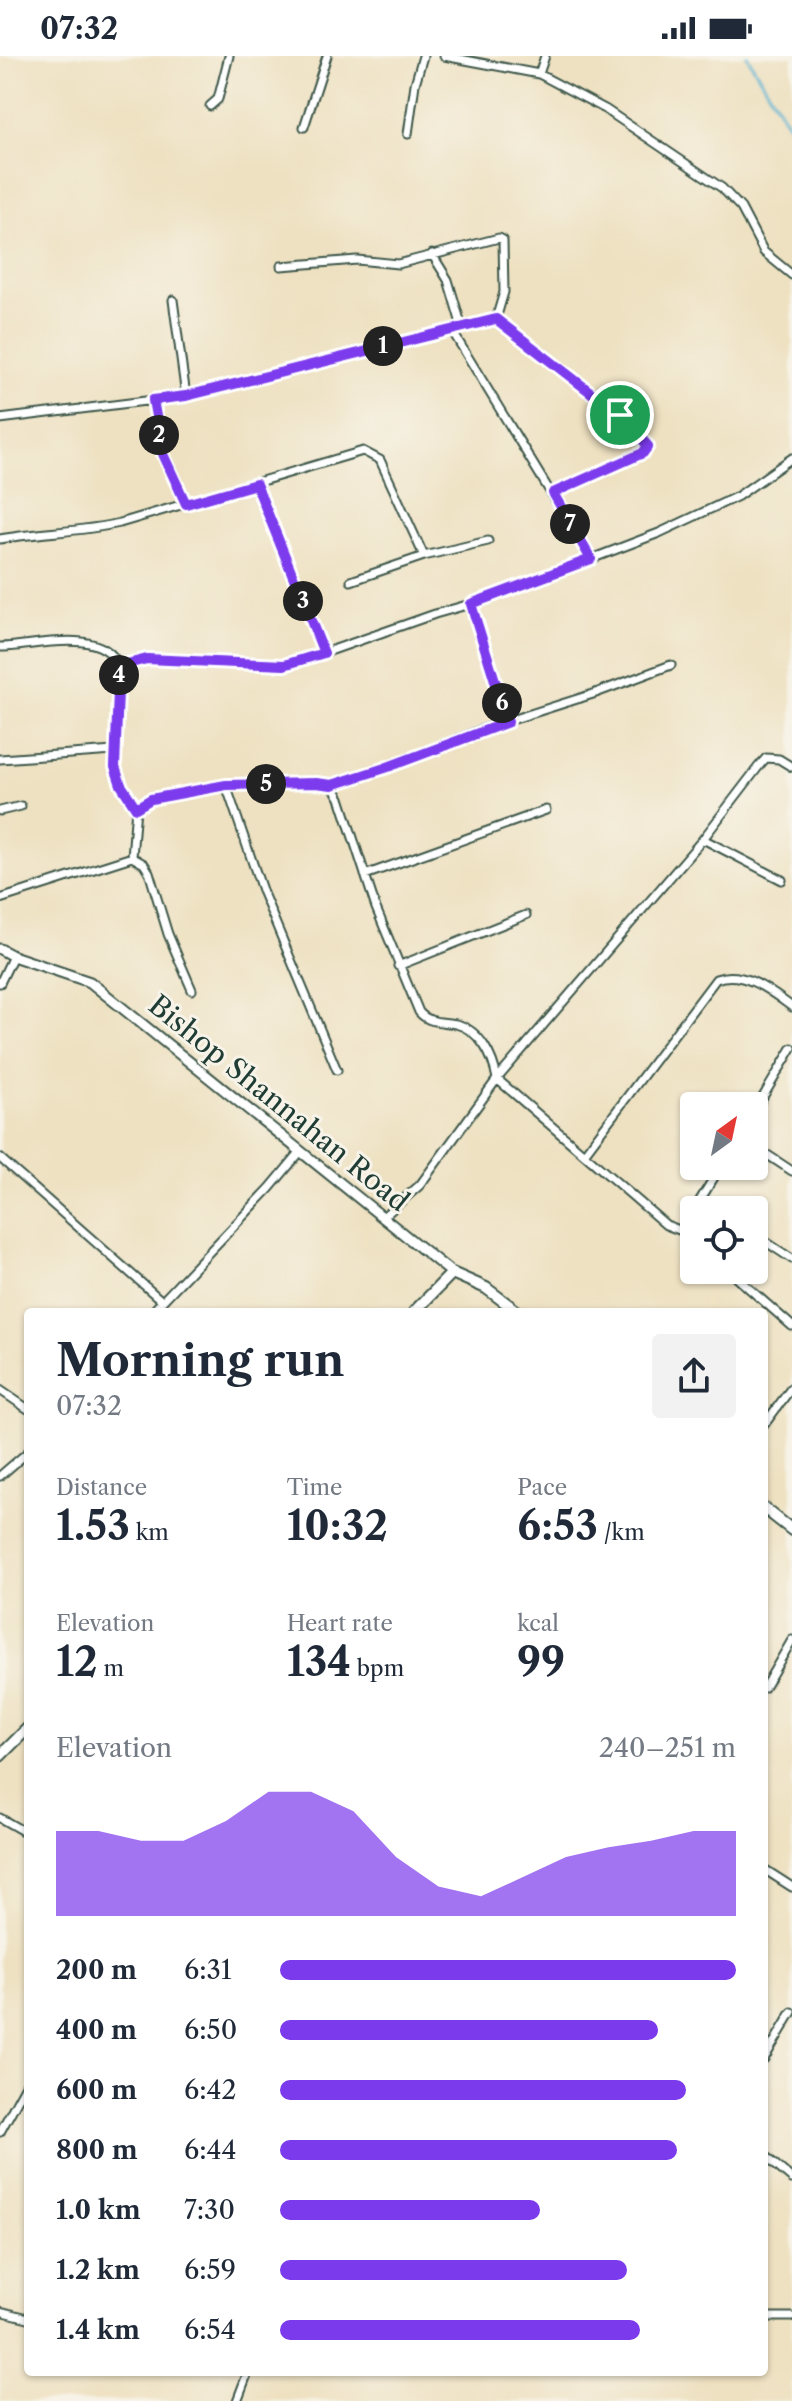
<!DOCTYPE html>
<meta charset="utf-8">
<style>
body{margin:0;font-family:"Libre Caslon Text",serif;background:#f2f2f3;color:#1f2937;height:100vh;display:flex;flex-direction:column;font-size:30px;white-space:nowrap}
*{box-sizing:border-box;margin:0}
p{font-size:26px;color:#747a83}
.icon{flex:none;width:44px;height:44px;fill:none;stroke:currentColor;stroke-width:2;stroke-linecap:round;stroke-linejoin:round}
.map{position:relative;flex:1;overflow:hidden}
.drawer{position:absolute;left:24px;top:1252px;width:744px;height:1068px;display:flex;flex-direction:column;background:#fff;border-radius:8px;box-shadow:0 2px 6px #0004}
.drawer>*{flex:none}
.needle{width:52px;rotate:33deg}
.buttons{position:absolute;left:680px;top:1036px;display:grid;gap:16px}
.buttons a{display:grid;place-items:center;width:88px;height:88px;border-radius:8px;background:#fff;box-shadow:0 2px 6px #0004;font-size:40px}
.pin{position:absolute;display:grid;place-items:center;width:68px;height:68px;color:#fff;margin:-34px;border:4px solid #fff;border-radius:50%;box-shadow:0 2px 8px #0007}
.km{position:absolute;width:40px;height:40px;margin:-20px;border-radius:50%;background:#222;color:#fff;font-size:22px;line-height:40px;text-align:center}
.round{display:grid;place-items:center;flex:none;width:84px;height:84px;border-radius:8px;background:#f2f2f3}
.headline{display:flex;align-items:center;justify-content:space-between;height:136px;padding:0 32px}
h1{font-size:44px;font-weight:700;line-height:60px}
.figures{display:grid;grid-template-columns:repeat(3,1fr);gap:12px;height:136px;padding:8px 32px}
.figures div{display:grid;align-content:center}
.figures b{font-size:40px;font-weight:700}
.figures small{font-size:22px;font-weight:400}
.figures p{font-size:22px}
.chart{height:224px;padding:16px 32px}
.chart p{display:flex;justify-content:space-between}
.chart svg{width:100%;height:144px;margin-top:8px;fill:#7c3aed;opacity:.7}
ul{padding:0 32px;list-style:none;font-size:26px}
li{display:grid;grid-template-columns:128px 96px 1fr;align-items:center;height:60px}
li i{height:20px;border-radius:10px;background:#7c3aed}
.status{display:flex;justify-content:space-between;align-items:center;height:56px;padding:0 40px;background:#fff;direction:ltr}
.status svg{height:22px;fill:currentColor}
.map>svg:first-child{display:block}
</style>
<div class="status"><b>07:32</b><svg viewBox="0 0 49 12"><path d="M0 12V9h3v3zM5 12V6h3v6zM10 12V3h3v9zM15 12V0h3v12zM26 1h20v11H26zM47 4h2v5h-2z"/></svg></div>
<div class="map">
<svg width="792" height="2345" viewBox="0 0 792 2345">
<rect width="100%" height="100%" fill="#f7f3e8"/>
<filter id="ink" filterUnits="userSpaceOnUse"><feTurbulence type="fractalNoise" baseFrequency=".0125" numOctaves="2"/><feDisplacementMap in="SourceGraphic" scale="16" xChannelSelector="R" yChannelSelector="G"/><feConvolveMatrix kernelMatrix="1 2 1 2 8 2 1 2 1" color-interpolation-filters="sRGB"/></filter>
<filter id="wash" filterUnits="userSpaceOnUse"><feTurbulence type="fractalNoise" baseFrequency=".006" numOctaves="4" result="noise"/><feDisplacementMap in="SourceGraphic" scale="32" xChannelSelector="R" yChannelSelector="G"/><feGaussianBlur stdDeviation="1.8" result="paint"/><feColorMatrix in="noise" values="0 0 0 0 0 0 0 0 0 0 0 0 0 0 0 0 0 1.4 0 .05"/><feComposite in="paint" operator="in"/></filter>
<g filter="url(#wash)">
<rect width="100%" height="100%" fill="#eee1c1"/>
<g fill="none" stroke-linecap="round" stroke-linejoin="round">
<path stroke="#53b3d2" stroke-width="3" d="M747,0L792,75"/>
</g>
</g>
<g filter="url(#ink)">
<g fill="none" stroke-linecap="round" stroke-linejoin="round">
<g stroke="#3e5649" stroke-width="11">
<path id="minor" d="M444,0L539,18L605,53L722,132L741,152L764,196L792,219
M539,18L545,0
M210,50L218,43L229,0
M304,71L327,0
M408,78L415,28L423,0
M432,198L448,224L462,271
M281,210L357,204L398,208L499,182L503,184L504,236L496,263
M173,244L186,340
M451,273L496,263L620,359L648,390L643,397L553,437
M153,344L163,398L186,448
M0,363L186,340L451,273L591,503
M256,428L324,597
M0,483C40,476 81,476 120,467L363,395L380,404L424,500
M351,525L424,500L488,485
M471,548L508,666
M0,591C33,591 102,569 119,610L115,711L121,729L136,752L132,801
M119,610L147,603L284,609L324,597L435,558L481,545L659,477L738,440L792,402
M0,703L114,695
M226,729L263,837L337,1014
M332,729L340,742L376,852L419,956C429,968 442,965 456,968C480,974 493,1000 497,1023
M136,752L151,743L226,729L316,727L332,729L385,712L480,674L593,638L671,609
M0,755L21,750
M703,783L782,824
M365,819L546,754
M0,843L132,801L144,808L149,816L168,878L192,934
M398,910L526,859
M0,927L13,900
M497,1023L666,1169L682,1175L694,1185
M754,1056L792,992
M754,1090L792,1115
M584,1098L716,923C744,913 770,935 792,951
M0,1102L162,1245
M694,1154L721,1110
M383,1161L420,1129L497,1023L703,783L759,710L766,702L779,703L792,711
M682,1175L694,1155
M757,1180L792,1203
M728,1214L792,1270
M152,1256L270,1132L301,1095
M0,1334L28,1353
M764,1369L792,1331
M0,1420L28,1396
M764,1632L792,1584
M0,1762L28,1778
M764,1813L792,1831
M764,2003L792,1956
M0,2076L28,2025
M764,2099L792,2123
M0,2255L28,2262
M764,2261H792
M237,2345L248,2316"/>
</g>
<g stroke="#3e5649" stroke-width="13">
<path id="tertiary" d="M0,893L13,900L90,926L452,1217"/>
</g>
<g stroke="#3e5649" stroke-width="14">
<path id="secondary" d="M414,1256L452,1217L486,1232L518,1256
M764,1452L792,1474
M0,1700L28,1672"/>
</g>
<use href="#minor" stroke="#fff" stroke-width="7"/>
<use href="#tertiary" stroke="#fff" stroke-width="9"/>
<use href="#secondary" stroke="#fff" stroke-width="10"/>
</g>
</g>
<g fill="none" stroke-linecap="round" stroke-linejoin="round" filter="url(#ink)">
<g stroke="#fff" stroke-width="16">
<path id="route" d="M496,263L620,359L648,390L643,397L553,437L591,503L471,548L508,666L385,712L332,729L316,727L226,729L151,743L136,752L121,729L115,711L119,610L147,603L284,609L324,597L256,428L186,448L163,398L153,344L186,340Z"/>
</g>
<use href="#route" stroke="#7c3aed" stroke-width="10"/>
</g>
<g text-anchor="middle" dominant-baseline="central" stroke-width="6" stroke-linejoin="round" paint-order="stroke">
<g font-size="28" fill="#1f3d34" stroke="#f7f3e8">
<text transform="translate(279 1047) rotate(39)">Bishop Shannahan Road</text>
</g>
</g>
</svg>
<div class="buttons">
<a><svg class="needle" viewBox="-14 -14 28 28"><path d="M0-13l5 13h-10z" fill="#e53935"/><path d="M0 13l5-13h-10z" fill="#747a83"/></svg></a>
<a><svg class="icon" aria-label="locate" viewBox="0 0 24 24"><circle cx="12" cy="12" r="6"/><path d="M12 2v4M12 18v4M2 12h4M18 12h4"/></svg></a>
</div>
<div class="pin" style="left:620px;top:359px;background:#1e9e55"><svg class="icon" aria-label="arrive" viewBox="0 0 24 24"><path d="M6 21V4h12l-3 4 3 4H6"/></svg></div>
<b class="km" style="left:383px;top:290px">1</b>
<b class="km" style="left:159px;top:379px">2</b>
<b class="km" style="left:303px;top:545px">3</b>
<b class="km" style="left:119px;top:619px">4</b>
<b class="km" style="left:266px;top:728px">5</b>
<b class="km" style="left:502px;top:647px">6</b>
<b class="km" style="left:570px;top:468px">7</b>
<section class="drawer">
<div class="headline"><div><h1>Morning run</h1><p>07:32</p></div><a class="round"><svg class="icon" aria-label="share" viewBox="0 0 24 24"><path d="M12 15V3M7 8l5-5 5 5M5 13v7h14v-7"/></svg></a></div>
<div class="figures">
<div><p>Distance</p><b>1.53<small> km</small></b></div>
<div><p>Time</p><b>10:32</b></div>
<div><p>Pace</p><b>6:53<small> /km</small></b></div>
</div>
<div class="figures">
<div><p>Elevation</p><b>12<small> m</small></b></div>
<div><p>Heart rate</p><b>134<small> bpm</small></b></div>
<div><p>kcal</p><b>99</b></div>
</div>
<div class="chart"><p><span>Elevation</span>240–251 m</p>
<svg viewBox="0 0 160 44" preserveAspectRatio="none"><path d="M0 44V18L10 18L20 21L30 21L40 15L50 6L60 6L70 12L80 26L90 35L100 38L110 32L120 26L130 23L140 21L150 18L160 18V44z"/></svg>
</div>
<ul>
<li><b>200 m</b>6:31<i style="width:100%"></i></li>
<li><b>400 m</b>6:50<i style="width:83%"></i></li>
<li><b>600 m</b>6:42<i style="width:89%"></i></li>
<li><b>800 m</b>6:44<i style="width:87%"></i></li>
<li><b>1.0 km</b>7:30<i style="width:57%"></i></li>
<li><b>1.2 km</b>6:59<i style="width:76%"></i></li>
<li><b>1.4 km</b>6:54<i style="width:79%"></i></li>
</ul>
</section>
</div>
